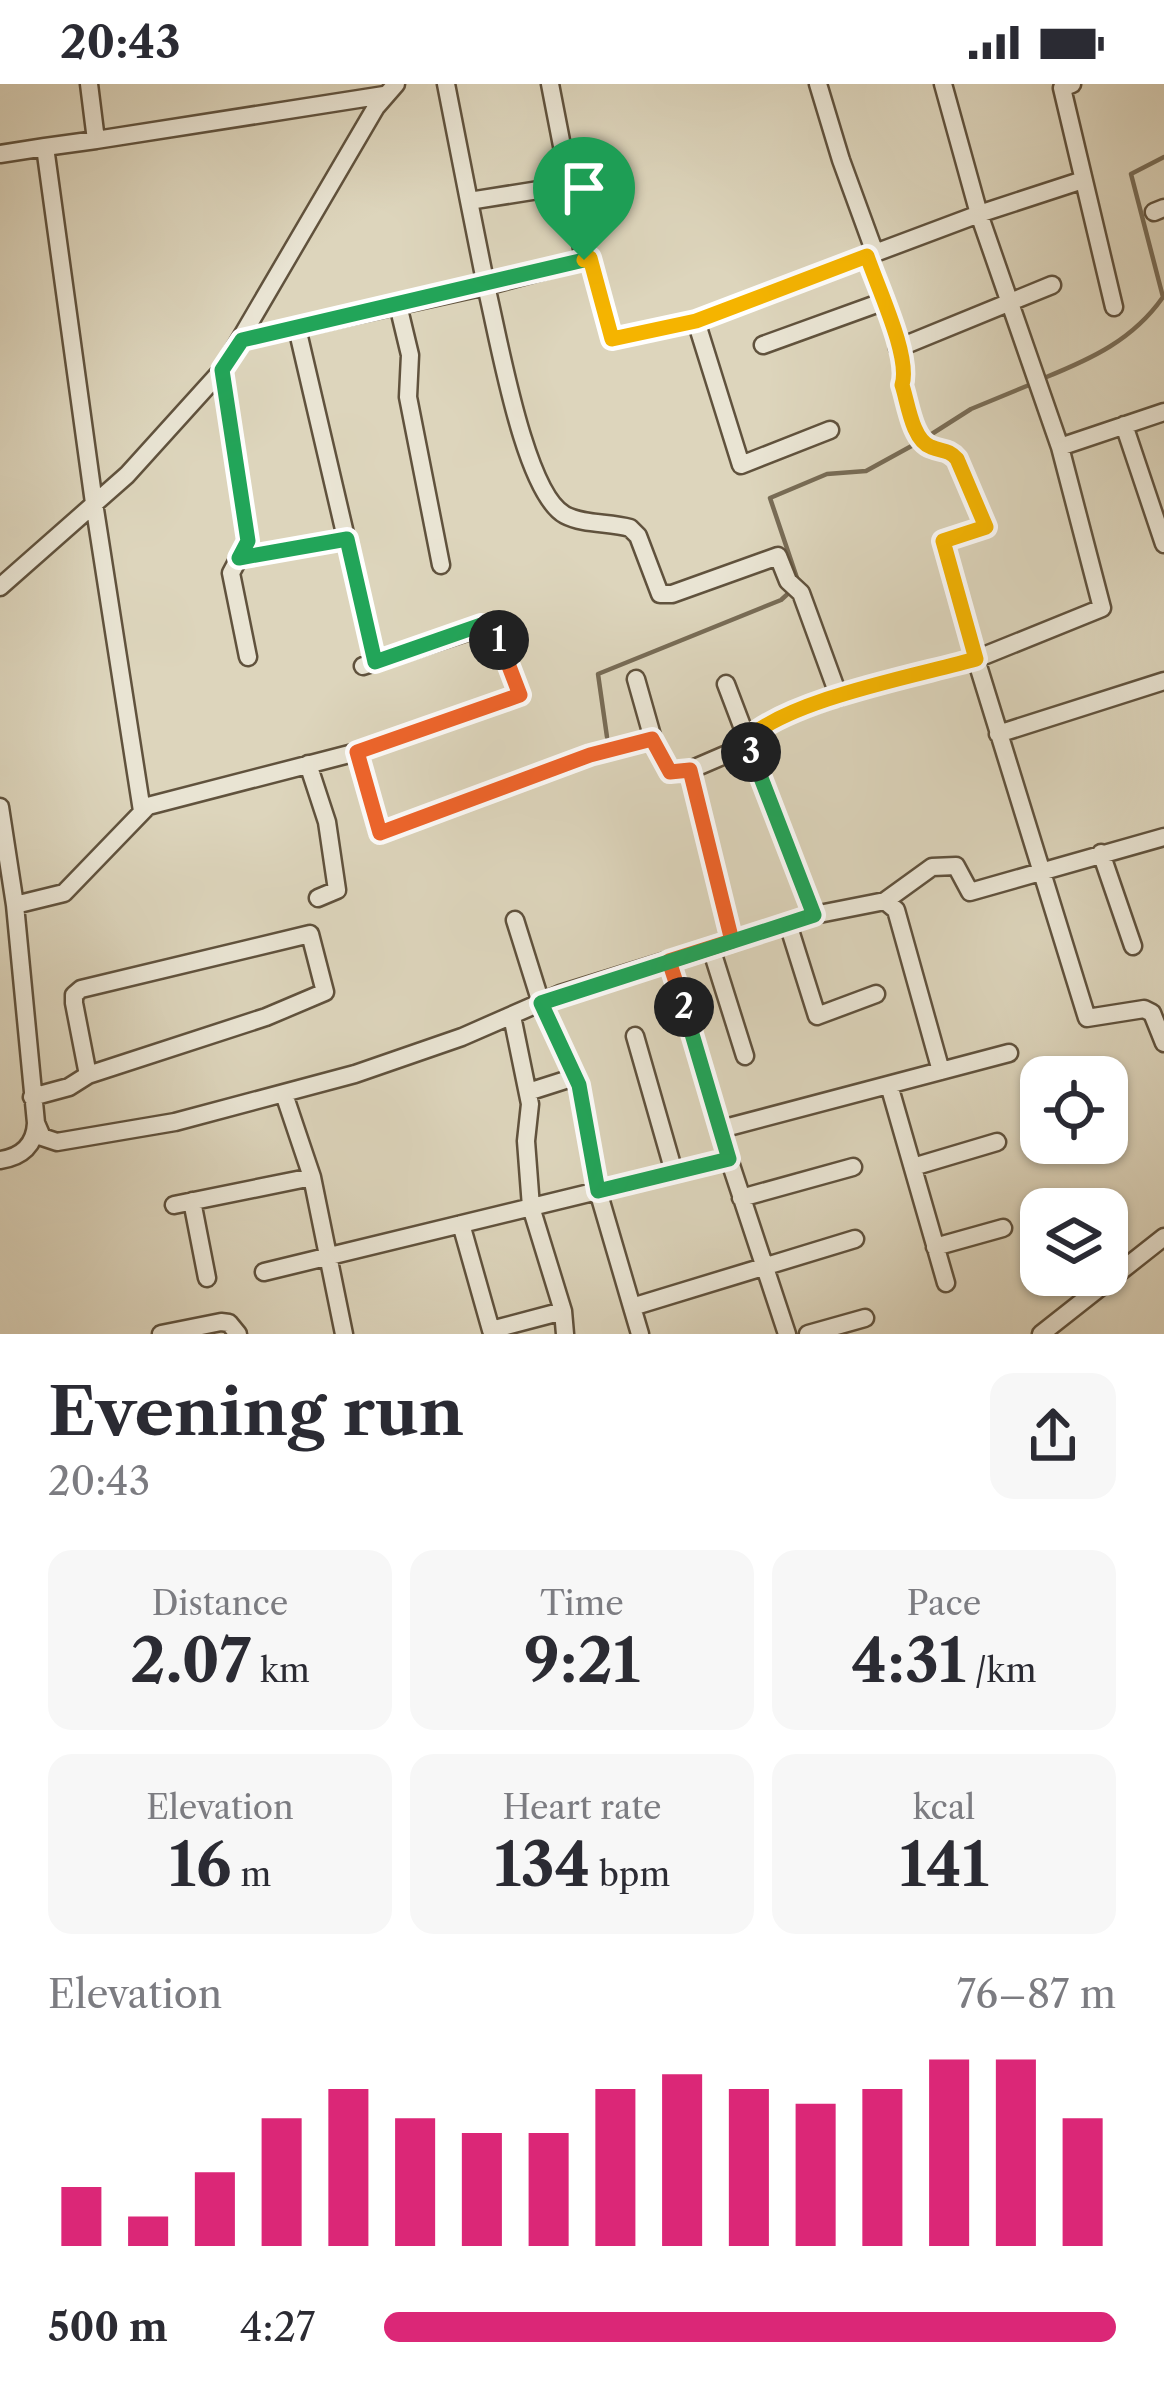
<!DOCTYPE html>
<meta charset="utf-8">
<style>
body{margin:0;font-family:"Libre Caslon Text",serif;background:#f7f7f7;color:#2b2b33;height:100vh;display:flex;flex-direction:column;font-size:45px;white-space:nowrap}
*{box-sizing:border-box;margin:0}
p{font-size:39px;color:#7c7c81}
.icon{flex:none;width:66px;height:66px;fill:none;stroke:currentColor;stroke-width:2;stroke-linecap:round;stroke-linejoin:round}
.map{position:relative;height:1250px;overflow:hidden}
.drawer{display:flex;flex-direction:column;background:#fff;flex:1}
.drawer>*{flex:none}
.fabs{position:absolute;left:1020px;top:972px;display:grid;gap:24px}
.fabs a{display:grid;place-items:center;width:108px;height:108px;border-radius:24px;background:#fff;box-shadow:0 3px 9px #0004;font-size:60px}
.pin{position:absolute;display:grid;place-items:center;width:102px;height:102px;color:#fff;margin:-123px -51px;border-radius:50% 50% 50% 0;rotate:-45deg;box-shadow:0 0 12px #0007}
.pin .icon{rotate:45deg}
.km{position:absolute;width:60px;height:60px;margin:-30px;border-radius:50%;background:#222;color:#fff;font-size:33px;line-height:60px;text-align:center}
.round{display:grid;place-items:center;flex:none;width:126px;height:126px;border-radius:24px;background:#f7f7f7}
.overview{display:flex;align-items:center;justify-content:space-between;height:204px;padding:0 48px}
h1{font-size:66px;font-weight:700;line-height:90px}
.figures{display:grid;grid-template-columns:repeat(3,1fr);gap:18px;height:204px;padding:12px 48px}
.figures div{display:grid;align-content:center;border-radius:24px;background:#f7f7f7;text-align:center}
.figures b{font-size:60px;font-weight:700}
.figures small{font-size:33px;font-weight:400}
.figures p{font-size:33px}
.chart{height:336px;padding:24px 48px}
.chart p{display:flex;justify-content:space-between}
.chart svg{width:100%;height:216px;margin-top:12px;stroke:#db2777;stroke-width:6}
ul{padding:0 48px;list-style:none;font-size:39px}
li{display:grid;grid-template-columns:192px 144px 1fr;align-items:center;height:90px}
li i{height:30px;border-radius:15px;background:#db2777}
.status{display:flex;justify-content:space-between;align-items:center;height:84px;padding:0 60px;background:#fff;direction:ltr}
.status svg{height:33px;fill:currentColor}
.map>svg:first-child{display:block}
</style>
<div class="status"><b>20:43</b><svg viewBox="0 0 49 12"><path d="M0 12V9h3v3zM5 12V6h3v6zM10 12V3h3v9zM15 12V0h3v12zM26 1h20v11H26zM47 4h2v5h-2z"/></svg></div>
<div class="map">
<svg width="1164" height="1250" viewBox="0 0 1164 1250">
<rect width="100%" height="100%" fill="#ddd5bc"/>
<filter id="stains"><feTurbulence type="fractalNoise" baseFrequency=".00167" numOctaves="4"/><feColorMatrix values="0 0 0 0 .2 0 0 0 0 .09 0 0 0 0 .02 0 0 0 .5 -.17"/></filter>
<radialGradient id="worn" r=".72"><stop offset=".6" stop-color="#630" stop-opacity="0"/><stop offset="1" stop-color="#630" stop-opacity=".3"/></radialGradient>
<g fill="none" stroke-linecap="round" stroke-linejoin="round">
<path stroke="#786c56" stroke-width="4.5" d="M1044,294C1091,275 1133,256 1163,213L1131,90L1164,73
M927,353L971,325L1034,299
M798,497L770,414L827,390L866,387L917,359
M607,653L598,590L781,516L792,506"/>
<g stroke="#60523d" stroke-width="21">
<path id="minor" d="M446,0L469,117
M550,0L584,175
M818,0L841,76L875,169
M1072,0L1062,4L1114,223
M96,56L384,11
M45,63L96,56L89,0
M0,70L45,63L94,419L142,727
M1154,128L1164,124
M867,172L979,130L943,0
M398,221L410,271L408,313L441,481
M696,237L612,255L590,174L486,202C498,250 524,409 565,431C584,441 610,438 630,444L638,452L660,510H672L778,472L788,497L801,509L839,613
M297,244L375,578
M242,256L486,202L469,117L570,101
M763,261L882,218
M898,264L1052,201
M222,286L248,457L231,489L248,573
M1124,341L1164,460
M830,346L741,381L696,237L867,172C877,202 911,274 902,301C908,320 912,355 931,363C943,368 948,365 957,375L986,443L943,457L976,575L1102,524L1060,363L979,130L1083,96
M1060,363L1164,328
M239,474L347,455
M0,503L127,391L222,286L376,23L396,0
M726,600L814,831L885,817L896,826L941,987
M998,650L1164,597
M653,655L670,688L690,686
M746,656C784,619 920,590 976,575L1087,934L1144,925L1152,929L1164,959
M357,668L379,749L590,671L653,655L636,595
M308,680L327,738L337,806L318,814
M0,723L15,821L36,1039C35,1061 22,1073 0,1076
M1101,769L1133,862
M885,817L932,783L956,782L970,808L1164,753
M15,821L64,809L148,722L357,668L520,611L495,545L488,541L363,582
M515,836L541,919L579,1001L598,1107L632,1223L855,1155
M788,840L817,932L876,910
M732,857L690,686L748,661
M711,864L745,972
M669,877L721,1045L1009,969
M512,932L530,1020L526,1057L531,1123L563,1227
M635,952L674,1088
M889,1001L946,1199
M528,1008L575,993
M284,1010L312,1093L344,1250
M32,1013L69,1003L88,991L74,919V911L81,905L310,850L325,908L266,933L88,991
M36,1039L42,1053L57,1058L175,1038L355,990L462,953L560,910L814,831
M729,1075L787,1250
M913,1083L997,1058
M741,1114L853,1083
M192,1117L207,1194
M174,1121L312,1093
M461,1140L491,1246L563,1227L565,1250
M935,1163L1003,1144
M264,1188L729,1075L721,1045
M632,1223L640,1250
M161,1250L221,1238L229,1239L238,1250
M808,1250L865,1234
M1041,1250L1164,1153"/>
</g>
<use href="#minor" stroke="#e9e4d3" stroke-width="16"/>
</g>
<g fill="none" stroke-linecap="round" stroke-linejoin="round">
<g stroke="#fff" stroke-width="24">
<path id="split-1" d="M499,556L495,545L481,541L375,578L347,455L239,474L248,457L222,286L242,256L584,176"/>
</g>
<g stroke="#fff" stroke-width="24">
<path id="split-2" d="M499,556L520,611L357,668L380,749L590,671L652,655L670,688L690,686L732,857L669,877L684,923"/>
</g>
<g stroke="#fff" stroke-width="24">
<path id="split-3" d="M684,923L729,1075L598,1107L579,1001L541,919L814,831L751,668"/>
</g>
<g stroke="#fff" stroke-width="24">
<path id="split-4" d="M584,176L590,174L612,255L696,237L867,172C877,202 911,273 902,301C908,319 912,356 931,363C943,368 948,365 957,375L986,443L943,457L976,575C916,592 790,615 746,656L751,668"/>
</g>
<use href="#split-1" stroke="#22a559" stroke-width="15"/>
<use href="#split-2" stroke="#f0652b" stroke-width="15"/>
<use href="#split-3" stroke="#22a559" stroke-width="15"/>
<use href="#split-4" stroke="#f5b400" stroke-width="15"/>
</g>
<rect width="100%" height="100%" filter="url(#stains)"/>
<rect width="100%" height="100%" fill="url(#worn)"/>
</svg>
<div class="fabs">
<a><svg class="icon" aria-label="locate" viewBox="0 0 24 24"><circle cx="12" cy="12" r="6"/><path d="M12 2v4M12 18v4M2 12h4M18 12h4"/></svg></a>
<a><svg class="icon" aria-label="layers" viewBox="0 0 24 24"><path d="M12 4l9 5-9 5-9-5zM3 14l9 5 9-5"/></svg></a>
</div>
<div class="pin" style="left:584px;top:176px;background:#1e9e55"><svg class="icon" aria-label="arrive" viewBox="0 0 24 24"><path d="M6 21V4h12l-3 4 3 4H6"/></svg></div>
<b class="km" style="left:499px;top:556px">1</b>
<b class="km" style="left:684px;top:923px">2</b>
<b class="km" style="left:751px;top:668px">3</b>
</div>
<section class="drawer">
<div class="overview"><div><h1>Evening run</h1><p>20:43</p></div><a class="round"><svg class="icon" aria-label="share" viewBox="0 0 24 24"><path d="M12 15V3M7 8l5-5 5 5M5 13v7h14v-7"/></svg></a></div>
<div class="figures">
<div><p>Distance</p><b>2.07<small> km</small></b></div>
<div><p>Time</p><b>9:21</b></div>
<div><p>Pace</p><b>4:31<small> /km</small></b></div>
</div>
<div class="figures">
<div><p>Elevation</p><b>16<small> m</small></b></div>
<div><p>Heart rate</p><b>134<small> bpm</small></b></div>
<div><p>kcal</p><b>141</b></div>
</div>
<div class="chart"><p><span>Elevation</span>76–87 m</p>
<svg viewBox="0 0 160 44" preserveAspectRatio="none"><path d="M5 44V32M15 44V38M25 44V29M35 44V18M45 44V12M55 44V18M65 44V21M75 44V21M85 44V12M95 44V9M105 44V12M115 44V15M125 44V12M135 44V6M145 44V6M155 44V18"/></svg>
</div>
<ul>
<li><b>500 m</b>4:27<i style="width:100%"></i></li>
</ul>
</section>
